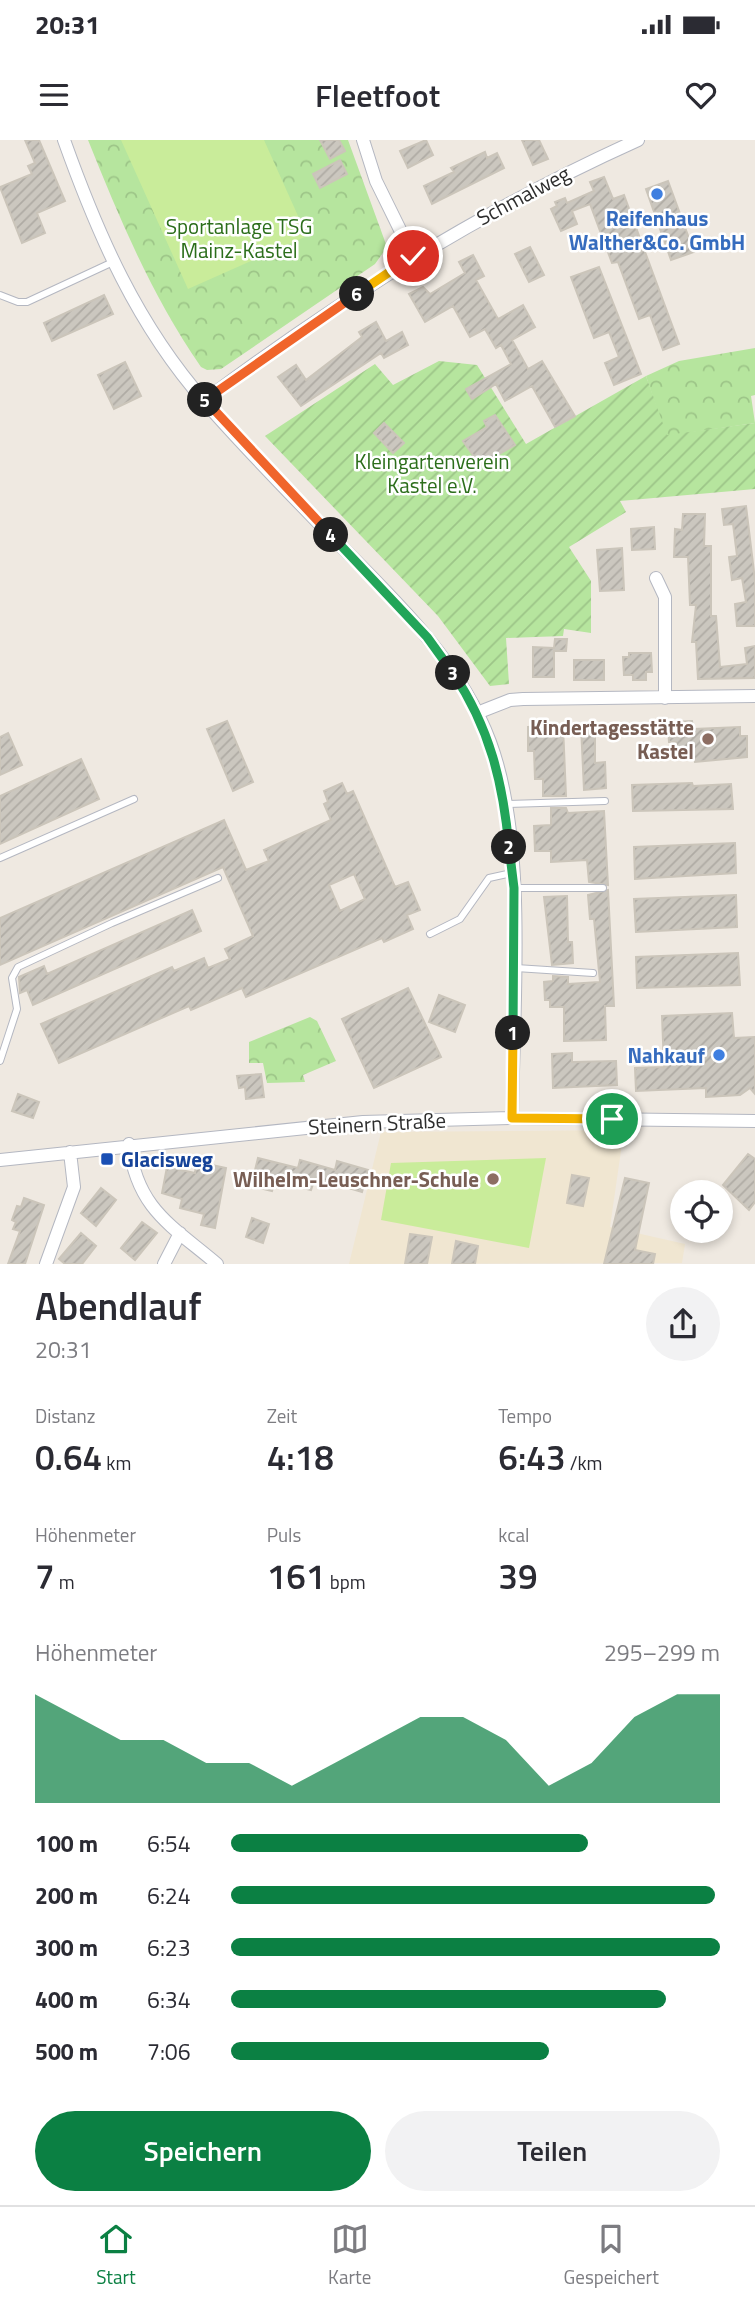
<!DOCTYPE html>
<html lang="de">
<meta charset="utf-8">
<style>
body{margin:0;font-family:"Titillium Web",sans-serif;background:#f2f2f3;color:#2b2b33;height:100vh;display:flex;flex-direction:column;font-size:26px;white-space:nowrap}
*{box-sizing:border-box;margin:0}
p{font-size:23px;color:#7c7c81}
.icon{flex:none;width:38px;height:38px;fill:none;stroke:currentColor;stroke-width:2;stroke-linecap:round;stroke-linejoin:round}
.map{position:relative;height:1124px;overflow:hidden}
.side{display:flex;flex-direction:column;background:#fff;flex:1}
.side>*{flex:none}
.buttons{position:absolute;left:670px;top:1040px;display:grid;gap:14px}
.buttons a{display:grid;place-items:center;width:63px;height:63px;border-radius:50%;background:#fff;box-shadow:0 4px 10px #0003;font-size:35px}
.pin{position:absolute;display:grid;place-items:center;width:60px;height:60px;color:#fff;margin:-30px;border:4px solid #fff;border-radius:50%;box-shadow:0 2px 7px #0007}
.km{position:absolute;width:35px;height:35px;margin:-18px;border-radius:50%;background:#222;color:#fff;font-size:19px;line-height:35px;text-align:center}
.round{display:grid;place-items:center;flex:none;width:74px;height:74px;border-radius:37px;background:#f2f2f3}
.headline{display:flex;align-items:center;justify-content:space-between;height:119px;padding:0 35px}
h1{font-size:38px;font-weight:600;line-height:52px}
.figures{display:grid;grid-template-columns:repeat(3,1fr);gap:10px;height:119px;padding:7px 35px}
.figures div{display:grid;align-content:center}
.figures b{font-size:35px;font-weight:600}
.figures small{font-size:19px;font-weight:400}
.figures p{font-size:19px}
.chart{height:196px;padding:14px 35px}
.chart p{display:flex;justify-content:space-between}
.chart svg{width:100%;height:126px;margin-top:7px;fill:#0b8043;opacity:.7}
.button{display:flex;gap:14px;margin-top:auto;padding:14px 35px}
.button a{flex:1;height:80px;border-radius:42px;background:#0b8043;color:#fff;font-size:28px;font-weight:600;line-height:80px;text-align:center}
.button a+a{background:#f2f2f3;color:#2b2b33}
ul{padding:0 35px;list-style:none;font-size:23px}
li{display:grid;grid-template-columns:112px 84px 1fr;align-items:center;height:52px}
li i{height:18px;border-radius:9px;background:#0b8043}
.status{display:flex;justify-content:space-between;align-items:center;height:49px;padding:0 35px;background:#fff;direction:ltr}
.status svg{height:19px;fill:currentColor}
header{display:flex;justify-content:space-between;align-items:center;height:91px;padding:0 35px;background:#fff;font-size:32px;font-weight:600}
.tabs{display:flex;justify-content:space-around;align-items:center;height:98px;border-top:2px solid #e1e1e2;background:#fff;font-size:19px;color:#7c7c81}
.tabs a{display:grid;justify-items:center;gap:4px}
.tabs .current{color:#0b8043}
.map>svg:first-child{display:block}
</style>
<div class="status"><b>20:31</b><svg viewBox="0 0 49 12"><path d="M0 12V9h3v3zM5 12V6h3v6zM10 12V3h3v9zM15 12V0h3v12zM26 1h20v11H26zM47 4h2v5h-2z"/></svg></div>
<header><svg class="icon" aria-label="menu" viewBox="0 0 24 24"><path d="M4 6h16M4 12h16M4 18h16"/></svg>Fleetfoot<svg class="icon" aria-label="heart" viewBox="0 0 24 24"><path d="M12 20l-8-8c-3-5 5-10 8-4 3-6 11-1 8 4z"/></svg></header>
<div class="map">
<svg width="755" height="1124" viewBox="0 0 755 1124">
<defs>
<pattern id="forest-crowns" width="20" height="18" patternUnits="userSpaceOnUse" patternTransform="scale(1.75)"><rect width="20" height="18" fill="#b6e59e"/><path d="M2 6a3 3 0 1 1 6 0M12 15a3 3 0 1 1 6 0" fill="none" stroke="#9dc588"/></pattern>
<pattern id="garden-furrows" width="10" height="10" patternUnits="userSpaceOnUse" patternTransform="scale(1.75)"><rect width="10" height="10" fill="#b6e59e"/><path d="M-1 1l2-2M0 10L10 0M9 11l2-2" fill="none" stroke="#9dc588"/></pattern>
<pattern id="building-hatch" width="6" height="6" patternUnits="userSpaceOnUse" patternTransform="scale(1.75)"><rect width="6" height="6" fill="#cbc7bf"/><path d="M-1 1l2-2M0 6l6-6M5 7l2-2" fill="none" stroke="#afaba4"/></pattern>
</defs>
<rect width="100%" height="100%" fill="#efe9e1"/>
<path fill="#f0e6d1" d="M624,990L610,1087L685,1104L682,1123L349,1124L381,992Z"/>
<path fill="url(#forest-crowns)" d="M88,0H348L387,107L375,124L221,229L207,230L201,227C152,156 120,80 88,0Z
M755,208V255L751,256L755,283L666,296L646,236L679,221Z
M310,877L317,881L336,921L303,935L305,942L267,943L263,923H249V902Z"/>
<path fill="url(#garden-furrows)" d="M439,221L477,225L526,304L646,236L667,295L755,283V349L620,361L626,372L569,407L591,441V493L564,489L563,496L506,498L509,544L490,546L438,476L265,296L375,224L393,245Z"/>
<path fill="#c9ec9a" d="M121,0H264L307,96L188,149Z
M546,1018L529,1108L381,1080L391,1023Z"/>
<path fill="url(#building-hatch)" stroke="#cbc5ba" stroke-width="2" fill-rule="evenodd" d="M25,0H39L65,61L37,73L45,93L22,103L0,47L32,34L28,26L35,23Z
M320,0H339L345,11L330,19Z
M426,0L433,15L408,28L400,11Z
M522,0H539L548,19L533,25Z
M485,12L487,18L497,13L504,28L432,64L424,46L454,32L451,28Z
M340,20L347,34L320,48L313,34Z
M604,37L613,59L624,55L679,204L663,210L650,175L639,179L618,122L612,123L590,64L572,71L577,84L561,91L551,69L557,66L555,62L565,58L567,63L594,51L590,42Z
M668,41L694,112L671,120L646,49Z
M530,107L544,135L529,142L515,114Z
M473,115L484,136L476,140L498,179L523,165L535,187L512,200L528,229L542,221L575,276L555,287L532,246L505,261L496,244L472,259L466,249L511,224L501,205L496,208L485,189L470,197L453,166L425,182L409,154L423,147L430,154L465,133L459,122Z
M599,127L641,234L614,245L605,223L619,217L609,192L594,198L571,137Z
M104,155L113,174L52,201L44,183Z
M376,182L386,201L402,192L408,205L384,218L381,213L301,266L278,237L296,225L306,240L362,197L359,192Z
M125,222L141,256L114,269L98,235Z
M495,275L515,305L480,325L463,301L487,287L484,281Z
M384,283L404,303L393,313L374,293Z
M746,366L755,440V486H737L735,464L746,462L742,438L732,440L729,417L737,416L733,384L724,385L722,369Z
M683,374H705L704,406H711V476H716L720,527L747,524L745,508L755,506V538L698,539L696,502H692L696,465H690L688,417H674L675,389L682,390Z
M654,387L655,409L632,410L631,389Z
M622,408L624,450L600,451L597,410Z
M555,499H567L566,511H554V537H533V507L554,508Z
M629,513H651L652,532H646V540H633V535H624L623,517H629Z
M574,520H604V540H574Z
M227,581L253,642L233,651L207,589Z
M692,581L693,589L740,587V596H747V617L695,622L694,616H677L676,602H669L668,588H676L675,582Z
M563,586L566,656H543V639H535L534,611H528V587Z
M581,586H595V623L605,622L606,648L584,650Z
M8,593L22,625L0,635V597Z
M81,619L99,659L0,704V656Z
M342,643L347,654L353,651L395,747L408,742L420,770L407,775L413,789L384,802L382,798L246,857L242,848L191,870L189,866L59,923L41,884L172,827L174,831L204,818L208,828L230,819L225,809L253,796L223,727L0,825V778L224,680L246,730L269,721L264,710L331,680L324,664L328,662L324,651ZM354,734L365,759L340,771L329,745Z
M692,643L693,646L731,644L733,669L633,671L632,645Z
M551,668H566L568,673L604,671L608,745L589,742L587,720L551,722V711H535L534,686L551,685Z
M735,703L736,733L635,739L634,707Z
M608,750L614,866H605L606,900L564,901V867H550V860H545L544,842L553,841V836L568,837V844L600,842L594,779H590L588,755Z
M736,755L737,787L636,792L634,759Z
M567,756L568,802H572L573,823L552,825L544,757Z
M192,770L201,791L33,865L27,850L20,853L19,837L44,826L47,834Z
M738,813L740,845L637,848L636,817Z
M408,848L441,917L374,948L342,879Z
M439,855L465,865L455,892L429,882Z
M732,873L734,898L755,897V954L750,948L740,955L706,957V948L636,951L635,928L664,927L662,876Z
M572,913V922L616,921L617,945L553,948L552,914Z
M261,934L264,957L246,959L245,947L239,948L237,936Z
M18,954L39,962L33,978L12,971Z
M748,1014L755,1019V1062L749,1070L723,1045Z
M258,1018L298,1028L300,1020L335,1030L337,1021L368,1030L362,1052L315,1038L311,1050L275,1041L272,1051L251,1046Z
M212,1025L226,1028L215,1088L201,1085L204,1074L180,1068L182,1059L162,1053L167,1027L195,1033L196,1026L211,1030Z
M572,1035L589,1038L583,1066L567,1063Z
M625,1038L649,1043L635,1110L655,1114L653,1124H604Z
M101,1048L116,1060L96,1086L81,1073Z
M24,1058L44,1065L25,1124H8L20,1091L13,1089L16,1082L12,1080L17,1066L21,1067Z
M252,1078L269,1084L263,1103L246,1097Z
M142,1082L157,1093L135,1120L121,1108Z
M81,1093L96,1106L82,1124H65L59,1119Z
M410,1094L432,1097L427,1124H405Z
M456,1101L478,1106L475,1124H452Z"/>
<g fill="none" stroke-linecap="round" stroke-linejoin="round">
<g stroke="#b4b7c1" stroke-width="8">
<path id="lane" d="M0,155L18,162H27L113,122
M505,664L605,661
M0,718L134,659
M514,748H603
M430,794L460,779L489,738L512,733
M516,828L593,833
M0,921L17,869L12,838L18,827L112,783L218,738"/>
</g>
<g stroke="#b4b7c1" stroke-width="14">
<path id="street" d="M64,0C98,95 137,185 205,262C247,310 292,356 337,402C396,461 460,522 490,602C528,704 513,868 512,978
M363,0L376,41L413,116
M204,261C340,159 482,70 638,0
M656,438L665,457V558
M477,573L510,560L523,559L755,556
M129,1004C137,1069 171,1085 217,1124
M0,1020L363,982L512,978L755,981
M46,1124L74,1047L70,1012
M164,1124L180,1093"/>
</g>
<use href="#lane" stroke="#fff" stroke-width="6"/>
<use href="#street" stroke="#fff" stroke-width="12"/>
</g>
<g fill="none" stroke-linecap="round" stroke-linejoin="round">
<g stroke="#fff" stroke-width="14">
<path id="split-1" d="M513,893L512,978L612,979"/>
</g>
<g stroke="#fff" stroke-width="14">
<path id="split-2" d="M509,707L514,748L513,893"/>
</g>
<g stroke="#fff" stroke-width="14">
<path id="split-3" d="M453,533C490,588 503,643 509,707"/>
</g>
<g stroke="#fff" stroke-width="14">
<path id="split-4" d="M331,395L427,497L453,533"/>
</g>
<g stroke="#fff" stroke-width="14">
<path id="split-5" d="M205,260L331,395"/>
</g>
<g stroke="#fff" stroke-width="14">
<path id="split-6" d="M205,260L357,154"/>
</g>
<g stroke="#fff" stroke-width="14">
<path id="split-7" d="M357,154L413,116"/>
</g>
<use href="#split-1" stroke="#f5b400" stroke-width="9"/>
<use href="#split-2" stroke="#22a559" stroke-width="9"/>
<use href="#split-3" stroke="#22a559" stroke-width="9"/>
<use href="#split-4" stroke="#22a559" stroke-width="9"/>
<use href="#split-5" stroke="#f0652b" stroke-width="9"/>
<use href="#split-6" stroke="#f0652b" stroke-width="9"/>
<use href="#split-7" stroke="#f5b400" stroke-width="9"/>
</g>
<g fill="#3f7fe0" stroke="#fff" stroke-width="2.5">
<circle cx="657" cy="54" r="7"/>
<circle cx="719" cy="915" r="7"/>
</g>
<g fill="#8d6e63" stroke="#fff" stroke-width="2.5">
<circle cx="708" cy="599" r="7"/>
<circle cx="493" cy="1039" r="7"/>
</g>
<rect fill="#1a4fb4" stroke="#fff" stroke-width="2.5" x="100" y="1012" width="14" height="14" rx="3.5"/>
<g text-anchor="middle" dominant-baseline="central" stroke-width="5" stroke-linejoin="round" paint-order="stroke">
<g font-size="21" fill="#2e2e2e" stroke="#fff">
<text transform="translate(523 55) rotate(-28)">Schmalweg</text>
<text transform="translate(377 983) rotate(-3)">Steinern Straße</text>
</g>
<g font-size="21" font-weight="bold" fill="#366cbe" stroke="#fff">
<text x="657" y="78">Reifenhaus<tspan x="657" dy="24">Walther&amp;Co. GmbH</tspan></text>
<text x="705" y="915" text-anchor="end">Nahkauf</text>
</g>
<g font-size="21" fill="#2c6e1b" stroke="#fff">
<text x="239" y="86">Sportanlage TSG<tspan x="239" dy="24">Mainz-Kastel</tspan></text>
<text x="432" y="321">Kleingartenverein<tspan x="432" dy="24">Kastel e.V.</tspan></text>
</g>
<g font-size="21" font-weight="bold" fill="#785e54" stroke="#fff" text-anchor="end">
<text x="694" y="587">Kindertagesstätte<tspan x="694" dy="24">Kastel</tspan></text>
<text x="479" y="1039">Wilhelm-Leuschner-Schule</text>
</g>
<g font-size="21" font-weight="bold" fill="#164399" stroke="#fff" text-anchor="start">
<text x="121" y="1019">Glacisweg</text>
</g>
</g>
</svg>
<div class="buttons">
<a><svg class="icon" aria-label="locate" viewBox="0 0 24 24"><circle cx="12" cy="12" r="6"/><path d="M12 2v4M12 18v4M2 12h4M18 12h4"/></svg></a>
</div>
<div class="pin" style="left:612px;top:979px;background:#1e9e55"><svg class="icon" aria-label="arrive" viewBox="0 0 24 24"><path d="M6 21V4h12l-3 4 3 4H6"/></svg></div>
<div class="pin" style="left:413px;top:116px;background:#d93025"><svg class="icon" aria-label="check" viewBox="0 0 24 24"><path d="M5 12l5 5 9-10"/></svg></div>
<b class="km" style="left:513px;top:893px">1</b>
<b class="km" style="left:509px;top:707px">2</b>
<b class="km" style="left:453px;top:533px">3</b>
<b class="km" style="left:331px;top:395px">4</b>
<b class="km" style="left:205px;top:260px">5</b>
<b class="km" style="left:357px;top:154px">6</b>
</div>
<section class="side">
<div class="headline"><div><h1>Abendlauf</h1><p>20:31</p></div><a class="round"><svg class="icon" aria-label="share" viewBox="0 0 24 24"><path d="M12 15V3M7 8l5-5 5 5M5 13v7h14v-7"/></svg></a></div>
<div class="figures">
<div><p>Distanz</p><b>0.64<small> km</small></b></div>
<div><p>Zeit</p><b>4:18</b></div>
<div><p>Tempo</p><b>6:43<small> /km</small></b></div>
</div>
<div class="figures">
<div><p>Höhenmeter</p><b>7<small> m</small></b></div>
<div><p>Puls</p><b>161<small> bpm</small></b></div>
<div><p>kcal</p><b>39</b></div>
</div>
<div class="chart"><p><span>Höhenmeter</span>295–299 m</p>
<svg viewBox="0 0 160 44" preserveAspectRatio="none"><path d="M0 44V6L10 14L20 22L30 22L40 30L50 30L60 38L70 30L80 22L90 14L100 14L110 22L120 38L130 30L140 14L150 6L160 6V44z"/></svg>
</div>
<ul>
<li><b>100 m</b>6:54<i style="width:73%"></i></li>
<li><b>200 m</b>6:24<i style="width:99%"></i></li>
<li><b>300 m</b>6:23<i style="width:100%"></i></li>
<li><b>400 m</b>6:34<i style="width:89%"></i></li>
<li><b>500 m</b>7:06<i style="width:65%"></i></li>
</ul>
<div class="button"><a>Speichern</a><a>Teilen</a></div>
</section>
<nav class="tabs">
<a class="current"><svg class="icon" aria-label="home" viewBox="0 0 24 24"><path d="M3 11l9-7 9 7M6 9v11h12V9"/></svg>Start</a>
<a><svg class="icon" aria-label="map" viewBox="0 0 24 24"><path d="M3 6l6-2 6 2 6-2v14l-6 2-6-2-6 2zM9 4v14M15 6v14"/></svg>Karte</a>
<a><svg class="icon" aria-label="saved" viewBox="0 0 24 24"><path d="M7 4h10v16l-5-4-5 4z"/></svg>Gespeichert</a>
</nav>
